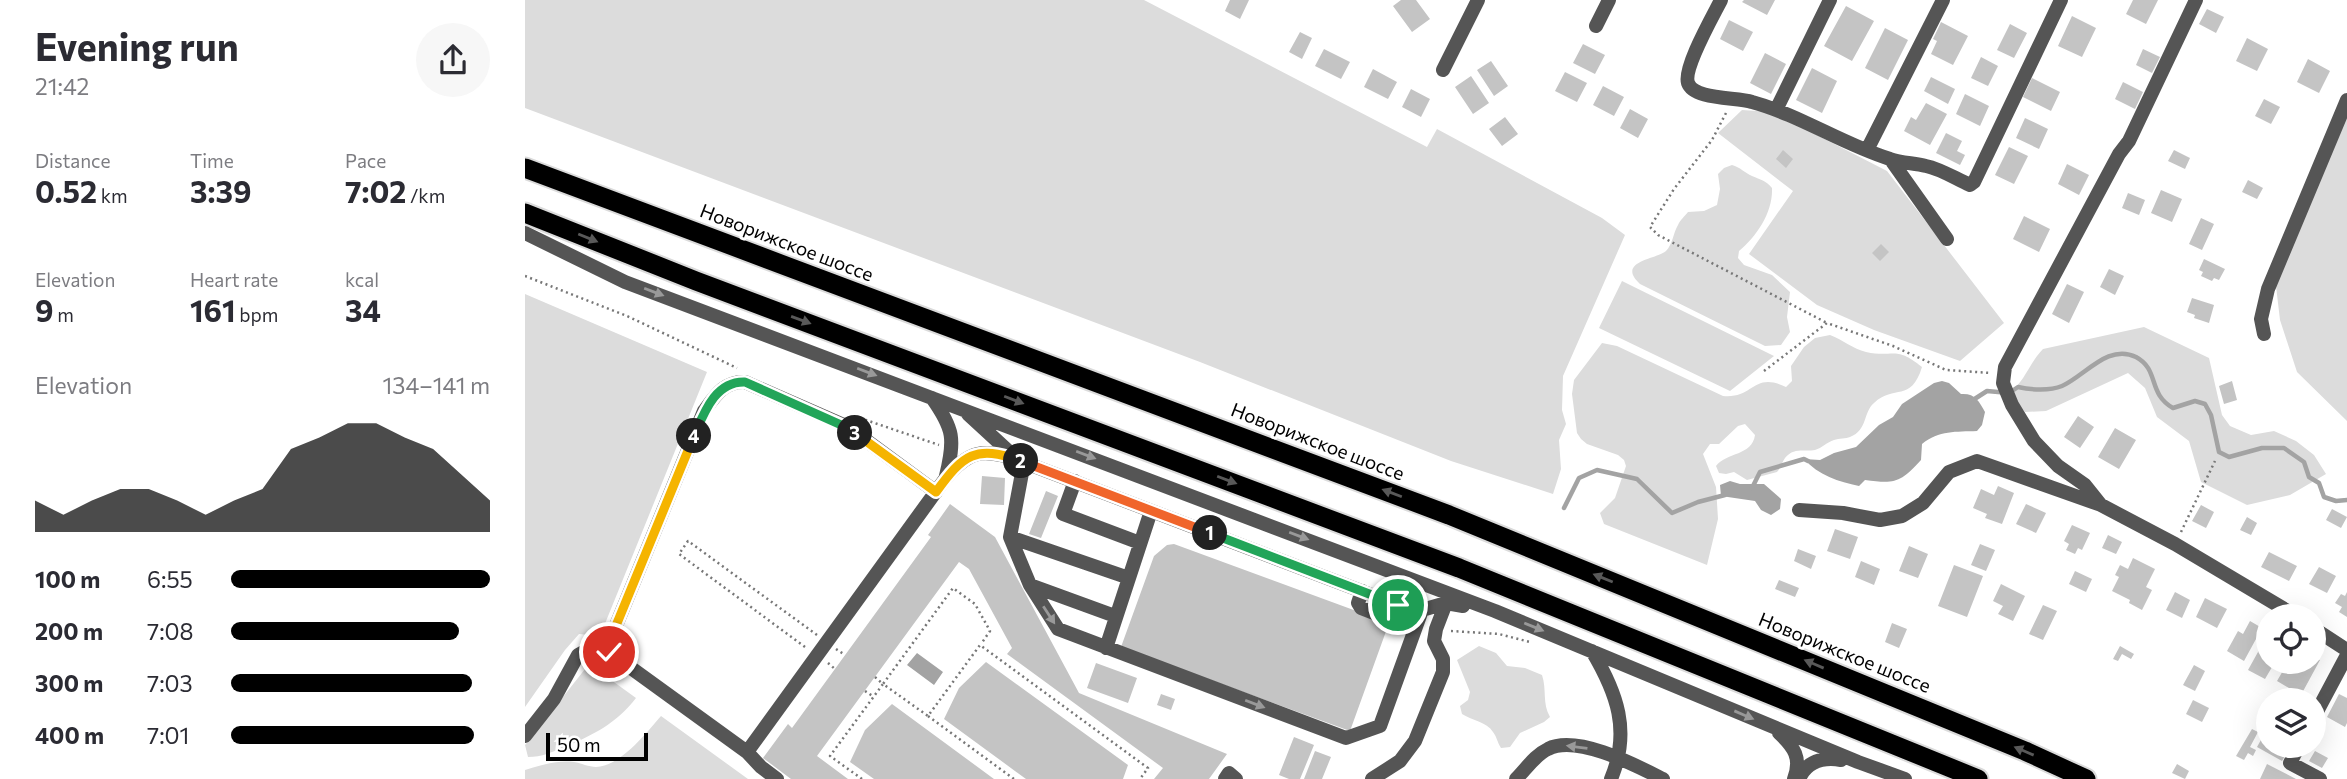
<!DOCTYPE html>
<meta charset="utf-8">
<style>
body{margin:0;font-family:Commissioner,sans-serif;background:#f7f7f7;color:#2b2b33;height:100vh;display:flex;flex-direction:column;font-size:26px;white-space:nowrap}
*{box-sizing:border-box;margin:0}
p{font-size:23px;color:#7c7c81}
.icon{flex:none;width:38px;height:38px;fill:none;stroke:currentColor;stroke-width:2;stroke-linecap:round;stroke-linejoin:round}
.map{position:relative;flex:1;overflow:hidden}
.sheet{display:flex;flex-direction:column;background:#fff;width:525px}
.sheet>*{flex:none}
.buttons{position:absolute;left:1731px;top:604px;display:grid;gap:14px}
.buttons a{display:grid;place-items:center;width:70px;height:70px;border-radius:50%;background:#fff;box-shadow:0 7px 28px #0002;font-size:35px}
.scale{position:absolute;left:21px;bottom:18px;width:102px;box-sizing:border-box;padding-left:7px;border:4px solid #000;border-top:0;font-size:19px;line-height:24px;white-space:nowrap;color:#000;-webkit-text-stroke:5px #fff;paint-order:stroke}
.pin{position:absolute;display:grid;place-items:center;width:60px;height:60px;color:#fff;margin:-30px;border:4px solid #fff;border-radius:50%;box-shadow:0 2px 7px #0007}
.km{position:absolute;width:35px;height:35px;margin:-18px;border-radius:50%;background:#222;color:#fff;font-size:19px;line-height:35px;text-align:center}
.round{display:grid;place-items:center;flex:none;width:74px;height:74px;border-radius:37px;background:#f7f7f7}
.summary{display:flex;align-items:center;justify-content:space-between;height:119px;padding:0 35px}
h1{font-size:38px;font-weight:700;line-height:52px}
.figures{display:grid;grid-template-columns:repeat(3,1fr);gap:10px;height:119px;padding:7px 35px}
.figures div{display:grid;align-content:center}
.figures b{font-size:30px;font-weight:700}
.figures small{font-size:19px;font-weight:400}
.figures p{font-size:19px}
.chart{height:196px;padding:14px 35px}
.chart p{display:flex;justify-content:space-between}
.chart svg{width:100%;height:126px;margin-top:7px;fill:#000;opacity:.7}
ul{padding:0 35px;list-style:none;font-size:23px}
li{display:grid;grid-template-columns:112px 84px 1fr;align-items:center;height:52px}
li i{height:18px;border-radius:9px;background:#000}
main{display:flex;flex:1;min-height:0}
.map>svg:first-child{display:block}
</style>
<main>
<section class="sheet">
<div class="summary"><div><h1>Evening run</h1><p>21:42</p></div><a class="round"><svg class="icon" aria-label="share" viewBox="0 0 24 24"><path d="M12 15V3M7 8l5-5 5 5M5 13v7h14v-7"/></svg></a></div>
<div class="figures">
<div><p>Distance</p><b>0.52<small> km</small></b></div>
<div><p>Time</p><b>3:39</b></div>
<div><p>Pace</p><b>7:02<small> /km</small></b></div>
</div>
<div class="figures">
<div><p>Elevation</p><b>9<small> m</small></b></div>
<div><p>Heart rate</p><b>161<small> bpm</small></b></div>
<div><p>kcal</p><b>34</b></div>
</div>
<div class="chart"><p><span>Elevation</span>134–141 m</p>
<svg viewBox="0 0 160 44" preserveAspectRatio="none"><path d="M0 44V33L10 38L20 33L30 29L40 29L50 33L60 38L70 33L80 29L90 15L100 11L110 6L120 6L130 11L140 15L150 24L160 33V44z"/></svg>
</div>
<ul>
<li><b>100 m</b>6:55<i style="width:100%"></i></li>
<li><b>200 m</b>7:08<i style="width:88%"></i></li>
<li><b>300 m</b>7:03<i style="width:93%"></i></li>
<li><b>400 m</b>7:01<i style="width:94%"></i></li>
</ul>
</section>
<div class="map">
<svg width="1822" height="779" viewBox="0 0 1822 779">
<rect width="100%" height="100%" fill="#fff"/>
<path fill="#dcdcdc" d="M0,0H619L902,147L912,129L1077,218L1100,235L1038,376L1037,410L1041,424L1034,440L1036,469L1028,494L926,461L675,362L0,108Z
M1822,98V421L1772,372L1755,320L1751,286Z
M1217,110L1247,112L1362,171L1479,323L1435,361L1349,330L1292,305L1224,254L1268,191L1193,133Z
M1207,165C1215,167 1220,173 1227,176C1236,180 1240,180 1247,188C1248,212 1232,236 1214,251L1213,258L1219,265L1247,275L1265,292L1262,317L1265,332L1256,345L1240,346L1115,284C1090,261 1133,259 1141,251C1148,244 1148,233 1153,225C1155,220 1160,216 1163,212L1179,211L1192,205L1195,189L1193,174L1199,168Z
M1097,281L1249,356L1205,391L1074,328Z
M0,294L182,372L75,636L54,634L40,650L0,707Z
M1619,327L1684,358L1697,415L1705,426L1726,435L1749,431L1771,441L1789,455L1801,474L1765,495L1722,505L1676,482L1664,441L1632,417L1620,388L1603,373L1521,411L1500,412L1484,393C1500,382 1504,363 1518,349Z
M1305,335C1318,340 1328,349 1341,352C1369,358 1370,345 1397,367C1386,403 1369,384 1349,403C1338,412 1343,430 1325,437C1321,439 1314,438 1309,440C1302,442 1297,448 1290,450C1279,452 1269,447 1260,458C1257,462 1256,468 1252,472L1222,480L1209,472L1201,474L1194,473L1191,466C1202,452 1227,456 1230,435L1220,424L1213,426L1194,444H1185L1178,454L1191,487L1193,519L1182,565L1079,524L1075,513L1090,498L1101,466L1099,460L1093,455L1062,444L1056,439L1052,433L1047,394L1049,380L1077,343L1092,346L1198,396C1229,399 1228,371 1261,387L1267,381L1266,366L1279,347L1290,338Z
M954,646L971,653L982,666L1000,668L1017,675C1022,690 1017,703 1025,717L1019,722L995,733L985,747L976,748C972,742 972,737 968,732C962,722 946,720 937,714L935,706L943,700L945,692L932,660Z
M64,664L111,698C92,723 68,735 40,747C27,752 17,757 3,757L0,745Z
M136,716L223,779H0V770C16,765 32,760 49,762C56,763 64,767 71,767C96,766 121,733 136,716Z"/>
<path fill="#a3a3a3" d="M1417,381L1424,383L1436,394C1450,393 1454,401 1460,412L1457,425L1452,431C1431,432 1414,430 1397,444L1396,460C1375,483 1370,484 1340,480L1334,486C1314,482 1293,475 1279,459L1295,460L1309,453L1331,447L1354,425L1368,417L1377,404L1409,383Z
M1205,481L1215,484H1239L1256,499L1255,509L1246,515L1236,510L1230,501L1196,496L1195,485Z
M392,653L418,672L409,685L382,665Z"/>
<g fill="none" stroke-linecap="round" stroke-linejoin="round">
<path stroke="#a3a3a3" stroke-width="4.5" d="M1448,400L1462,391L1484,393L1493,387C1506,390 1525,391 1537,386C1560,376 1583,343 1611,357C1635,370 1622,393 1648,408L1670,401L1680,404L1686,415L1694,452L1704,457L1737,448H1759L1779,462L1784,477L1794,483L1799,497L1811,501L1822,500
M1227,488L1235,472L1279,459L1283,461
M1039,508L1054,478L1072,470L1112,479L1147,513L1173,502L1200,495"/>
</g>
<path fill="#c4c4c4" d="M705,0H724L715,19L700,11Z
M876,0H891L905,19L887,32L868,6Z
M1219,0H1250L1242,15L1217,2Z
M1608,0H1633L1621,24L1601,14Z
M1321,6L1349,21L1327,61L1299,46Z
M1682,9L1699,17L1691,33L1674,24Z
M1547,16L1571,28L1557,57L1533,46Z
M1204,20L1228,32L1218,51L1195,39Z
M1416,22L1443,36L1428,65L1406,54L1412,41L1408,39Z
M1485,24L1502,33L1489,58L1472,50Z
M1360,28L1383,40L1363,80L1340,68Z
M775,32L787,38L777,59L764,52Z
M1722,38L1743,49L1732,71L1711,61Z
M1058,44L1080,55L1070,74L1048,63Z
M799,49L825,62L816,79L790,66Z
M1618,49L1635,57L1627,73L1611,65Z
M1240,53L1261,64L1246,94L1225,83Z
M1456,57L1473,66L1463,86L1446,78Z
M1783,59L1805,71L1794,93L1772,82Z
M966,61L983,86L969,96L952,70Z
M1287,68L1312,81L1297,113L1271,100Z
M848,69L872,82L863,99L839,87Z
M1040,72L1062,83L1052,102L1030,91Z
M946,76L964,103L948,114L930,87Z
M1406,77L1430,89L1423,104L1399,91Z
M1507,78L1535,92L1526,111L1498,97Z
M1598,82L1618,92L1610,109L1590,99Z
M1078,86L1099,97L1089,116L1068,105Z
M886,89L905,99L896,117L877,107Z
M1440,94L1464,106L1455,126L1431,114Z
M1739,99L1755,107L1746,124L1730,116Z
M1401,103L1422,114L1405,145L1379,131L1386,117L1391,120Z
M1105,109L1123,119L1113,138L1095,128Z
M980,117L993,134L977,146L964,129Z
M1500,118L1523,129L1514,149L1491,138Z
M1421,133L1437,141L1432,151L1440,155L1435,165L1411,153Z
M1484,147L1503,156L1489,184L1470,175Z
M1258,150L1268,159L1261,168L1251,159Z
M1649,150L1665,158L1660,169L1643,161Z
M1542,164L1564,175L1554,195L1533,184Z
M1723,180L1738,188L1732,199L1717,192Z
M1636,190L1657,199L1647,222L1626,213Z
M1603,193L1620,200L1614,215L1597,208Z
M1499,216L1525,229L1514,252L1488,239Z
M1676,218L1689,224L1677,250L1664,244Z
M1356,244L1364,252L1355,261L1347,253Z
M1679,259L1700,269L1694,280L1689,278L1687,281L1676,276L1678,272L1674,270Z
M1584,269L1599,276L1590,295L1575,287Z
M1542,284L1559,292L1544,323L1527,314Z
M1667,298L1689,305L1684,323L1669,318L1670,315L1662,312Z
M1707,381L1712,400L1699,404L1694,386Z
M1553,416L1569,427L1555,448L1539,437Z
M1590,428L1611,440L1594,469L1573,457Z
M457,476L480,478L479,505L455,504Z
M1473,486L1489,493L1477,524L1460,518L1462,514L1448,508L1456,489L1469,495Z
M521,491L533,496L516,538L504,534Z
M425,504L470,537L554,693L702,754L684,779H629L638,768L482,654L487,648L444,569L434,562L292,756L323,779H266L238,758L263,724L267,728L406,537L403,535Z
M1501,504L1521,513L1511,533L1491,524Z
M1676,505L1689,512L1681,528L1667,521Z
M1807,509L1822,517L1816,528L1801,520Z
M1722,517L1732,523L1726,535L1715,530Z
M1547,525L1565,533L1557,550L1553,548L1550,554L1541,550L1544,544L1539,541Z
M1310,529L1333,537L1325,559L1302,551Z
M1583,535L1597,542L1591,554L1577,548Z
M649,544L864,623L825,731L596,647L629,556L642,545Z
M1455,544L1470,550L1461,571L1446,565Z
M1384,546L1403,554L1393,578L1374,571Z
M1273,549L1291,556L1286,569L1269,561Z
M1744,552L1772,566L1764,581L1736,567Z
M1608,558L1630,569L1621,587L1627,590L1617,610L1604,603L1605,600L1587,591L1594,577L1590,575L1595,565L1603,569Z
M1336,561L1355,569L1349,585L1330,577Z
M1429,565L1458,576L1442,617L1413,606Z
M1794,567L1811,576L1802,593L1784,584Z
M1550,571L1567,579L1561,592L1544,584Z
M1254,580L1274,588L1270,597L1250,589Z
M1476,584L1500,596L1488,621L1473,614L1478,606L1468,601Z
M1650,592L1665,600L1657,618L1641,610Z
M1822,592V617L1814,612L1817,607L1810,603L1816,594L1820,596Z
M1680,598L1702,609L1692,628L1671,617Z
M1518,605L1532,611L1518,640L1504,634Z
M1725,621L1737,628L1719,661L1702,651L1713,631L1718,634Z
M1367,623L1382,629L1374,648L1360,642Z
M1743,634V662H1750L1740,679L1723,670Z
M1595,646L1609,654L1606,659L1597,654L1593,661L1588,659Z
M1788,657L1795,660L1776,695L1752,681L1763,662H1788Z
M461,662L603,765L598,779H501L419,719L434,688Z
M571,663L612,678L603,703L562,688Z
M1669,665L1680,671L1670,691L1658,685Z
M636,694L650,699L646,710L632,705Z
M1814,694L1822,698V723L1820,727L1802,717Z
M1668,700L1684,708L1677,722L1661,714Z
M367,704L469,779H349L325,762L340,730Z
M1727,729L1733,732L1725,747L1731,750L1728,756L1723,753L1719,760L1711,756Z
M1741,731L1743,732V746H1766L1757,761L1732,747Z
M769,737L789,745L775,779H764L754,775Z
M790,751L806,757L797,779H779Z
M1790,751L1803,758L1797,768L1784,761Z
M1652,764L1664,771L1660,779L1647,773Z
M1742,764L1771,779H1735Z"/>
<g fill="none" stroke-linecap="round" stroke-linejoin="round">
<g stroke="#dbdbdb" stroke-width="23">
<path id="highway" d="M0,168L924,515L1500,751L1561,779
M0,213L171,281L934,568L1453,779"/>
</g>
<path stroke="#777" stroke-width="2.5" stroke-dasharray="2 3.5" stroke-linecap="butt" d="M1201,113L1187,140L1149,189L1125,227L1133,235L1302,323
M0,276L102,316L212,368
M1239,371L1302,323L1368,346L1421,370L1466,373
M335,418L414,445
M1656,532L1690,461
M926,631L974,634L1005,642
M280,647L154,554L163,541L292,635
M311,649L320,655
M303,663L310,669
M350,677L358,684L428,588L450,604L465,631L456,644
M340,691L349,697
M403,716L489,779
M337,779L305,756L358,684L403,716L455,645L623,768L615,779"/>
<path stroke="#555" stroke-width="14" d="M1196,0C1188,16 1158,68 1163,83C1169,100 1211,97 1227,102C1275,115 1317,144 1365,159C1376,163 1389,163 1401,166C1416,169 1431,179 1445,185L1449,182L1536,0
M1071,26L1084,0
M918,70L953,0
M1251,110L1305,0
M1342,150L1418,0
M1366,160L1422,239
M0,233L100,282L970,611L1333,762L1380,779
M1739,334L1736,319L1743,289L1822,100
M407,398C429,429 430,439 421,476
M443,414L493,460L497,473L485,537L505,585L533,629L821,738L855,726L897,610
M550,481L538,514L615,543
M1576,505L1560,485L1533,466L1509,441L1487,405L1478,383L1480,367L1594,154L1604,141L1671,0
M1274,510L1318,513L1355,520L1377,516L1398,503L1424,472L1452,461L1576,505L1650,544L1771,616
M485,537L604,578
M505,585L590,616
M837,591L833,603L836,608L890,629
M1788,628L1822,650
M581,648L626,511
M81,650L179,411C190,396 199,381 220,382L323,427L411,492
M1067,651C1092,693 1106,731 1086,779
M1788,719L1822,655
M1254,733C1269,747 1277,758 1269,779
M0,736L29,699L53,655L69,646L84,652L222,752L420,479C444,450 458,448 493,460L873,605L897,610L921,603L938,606
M1774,746L1765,763L1795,779
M222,752L236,767L252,779
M700,779L704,773L711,779
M847,779L875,761L890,741L918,672V659L909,641L911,629L921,603
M991,779C1001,769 1010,755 1023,749C1052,734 1112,766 1138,779
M1274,779C1282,761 1298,757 1316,760"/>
<use href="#highway" stroke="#000" stroke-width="19"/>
</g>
<defs><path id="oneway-solid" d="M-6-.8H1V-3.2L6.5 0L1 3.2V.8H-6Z" transform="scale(1.75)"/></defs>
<g fill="#595959">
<use href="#oneway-solid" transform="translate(63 238) rotate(22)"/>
<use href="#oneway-solid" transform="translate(276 320) rotate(20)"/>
<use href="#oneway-solid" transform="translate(489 400) rotate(21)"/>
<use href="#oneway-solid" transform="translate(702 480) rotate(21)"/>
<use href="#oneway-solid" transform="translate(867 493) rotate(-159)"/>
<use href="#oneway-solid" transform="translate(1078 578) rotate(-158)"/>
<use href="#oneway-solid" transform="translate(1289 664) rotate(-157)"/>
<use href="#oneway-solid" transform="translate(1499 751) rotate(-157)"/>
</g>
<g fill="#999">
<use href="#oneway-solid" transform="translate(129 292) rotate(21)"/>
<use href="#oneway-solid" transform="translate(342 372) rotate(21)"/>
<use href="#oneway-solid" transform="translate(561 455) rotate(21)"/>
<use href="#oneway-solid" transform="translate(774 536) rotate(21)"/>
<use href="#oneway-solid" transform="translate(524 615) rotate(57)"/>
<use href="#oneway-solid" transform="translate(1009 627) rotate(22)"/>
<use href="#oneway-solid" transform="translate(730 704) rotate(21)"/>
<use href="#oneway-solid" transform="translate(1219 715) rotate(23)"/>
<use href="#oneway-solid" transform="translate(1052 747) rotate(-173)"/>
</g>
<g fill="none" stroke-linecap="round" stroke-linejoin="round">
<g stroke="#fff" stroke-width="14">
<path id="split-1" d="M685,533L873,605"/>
</g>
<g stroke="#fff" stroke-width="14">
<path id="split-2" d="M496,461L685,533"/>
</g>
<g stroke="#fff" stroke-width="14">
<path id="split-3" d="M330,433L411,492C438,455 450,444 496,461"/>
</g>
<g stroke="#fff" stroke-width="14">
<path id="split-4" d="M169,436C179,413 190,381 220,382L323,428L330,433"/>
</g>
<g stroke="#fff" stroke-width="14">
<path id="split-5" d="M84,652L81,650L169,436"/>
</g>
<use href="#split-1" stroke="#22a559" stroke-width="9"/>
<use href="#split-2" stroke="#f0652b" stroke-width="9"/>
<use href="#split-3" stroke="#f5b400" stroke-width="9"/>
<use href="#split-4" stroke="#22a559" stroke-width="9"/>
<use href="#split-5" stroke="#f5b400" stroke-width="9"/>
</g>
<g text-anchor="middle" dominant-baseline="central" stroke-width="6" stroke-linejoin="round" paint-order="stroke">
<g font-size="19" fill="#000" stroke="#fff">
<text transform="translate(262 242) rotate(21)">Новорижское шоссе</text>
<text transform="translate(793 441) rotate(21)">Новорижское шоссе</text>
<text transform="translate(1320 652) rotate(22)">Новорижское шоссе</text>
</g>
</g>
</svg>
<div class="buttons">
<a><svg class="icon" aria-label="locate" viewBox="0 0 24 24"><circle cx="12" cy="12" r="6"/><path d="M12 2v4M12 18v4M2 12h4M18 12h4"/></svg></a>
<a><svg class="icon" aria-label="layers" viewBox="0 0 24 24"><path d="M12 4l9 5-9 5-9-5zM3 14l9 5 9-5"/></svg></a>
</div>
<div class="scale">50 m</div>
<div class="pin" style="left:873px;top:605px;background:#1e9e55"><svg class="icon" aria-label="arrive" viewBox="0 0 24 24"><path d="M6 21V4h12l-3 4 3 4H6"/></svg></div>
<div class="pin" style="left:84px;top:652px;background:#d93025"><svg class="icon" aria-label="check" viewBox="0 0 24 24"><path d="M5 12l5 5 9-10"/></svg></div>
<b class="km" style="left:685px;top:533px">1</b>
<b class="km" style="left:496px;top:461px">2</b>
<b class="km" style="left:330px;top:433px">3</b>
<b class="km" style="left:169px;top:436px">4</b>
</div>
</main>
